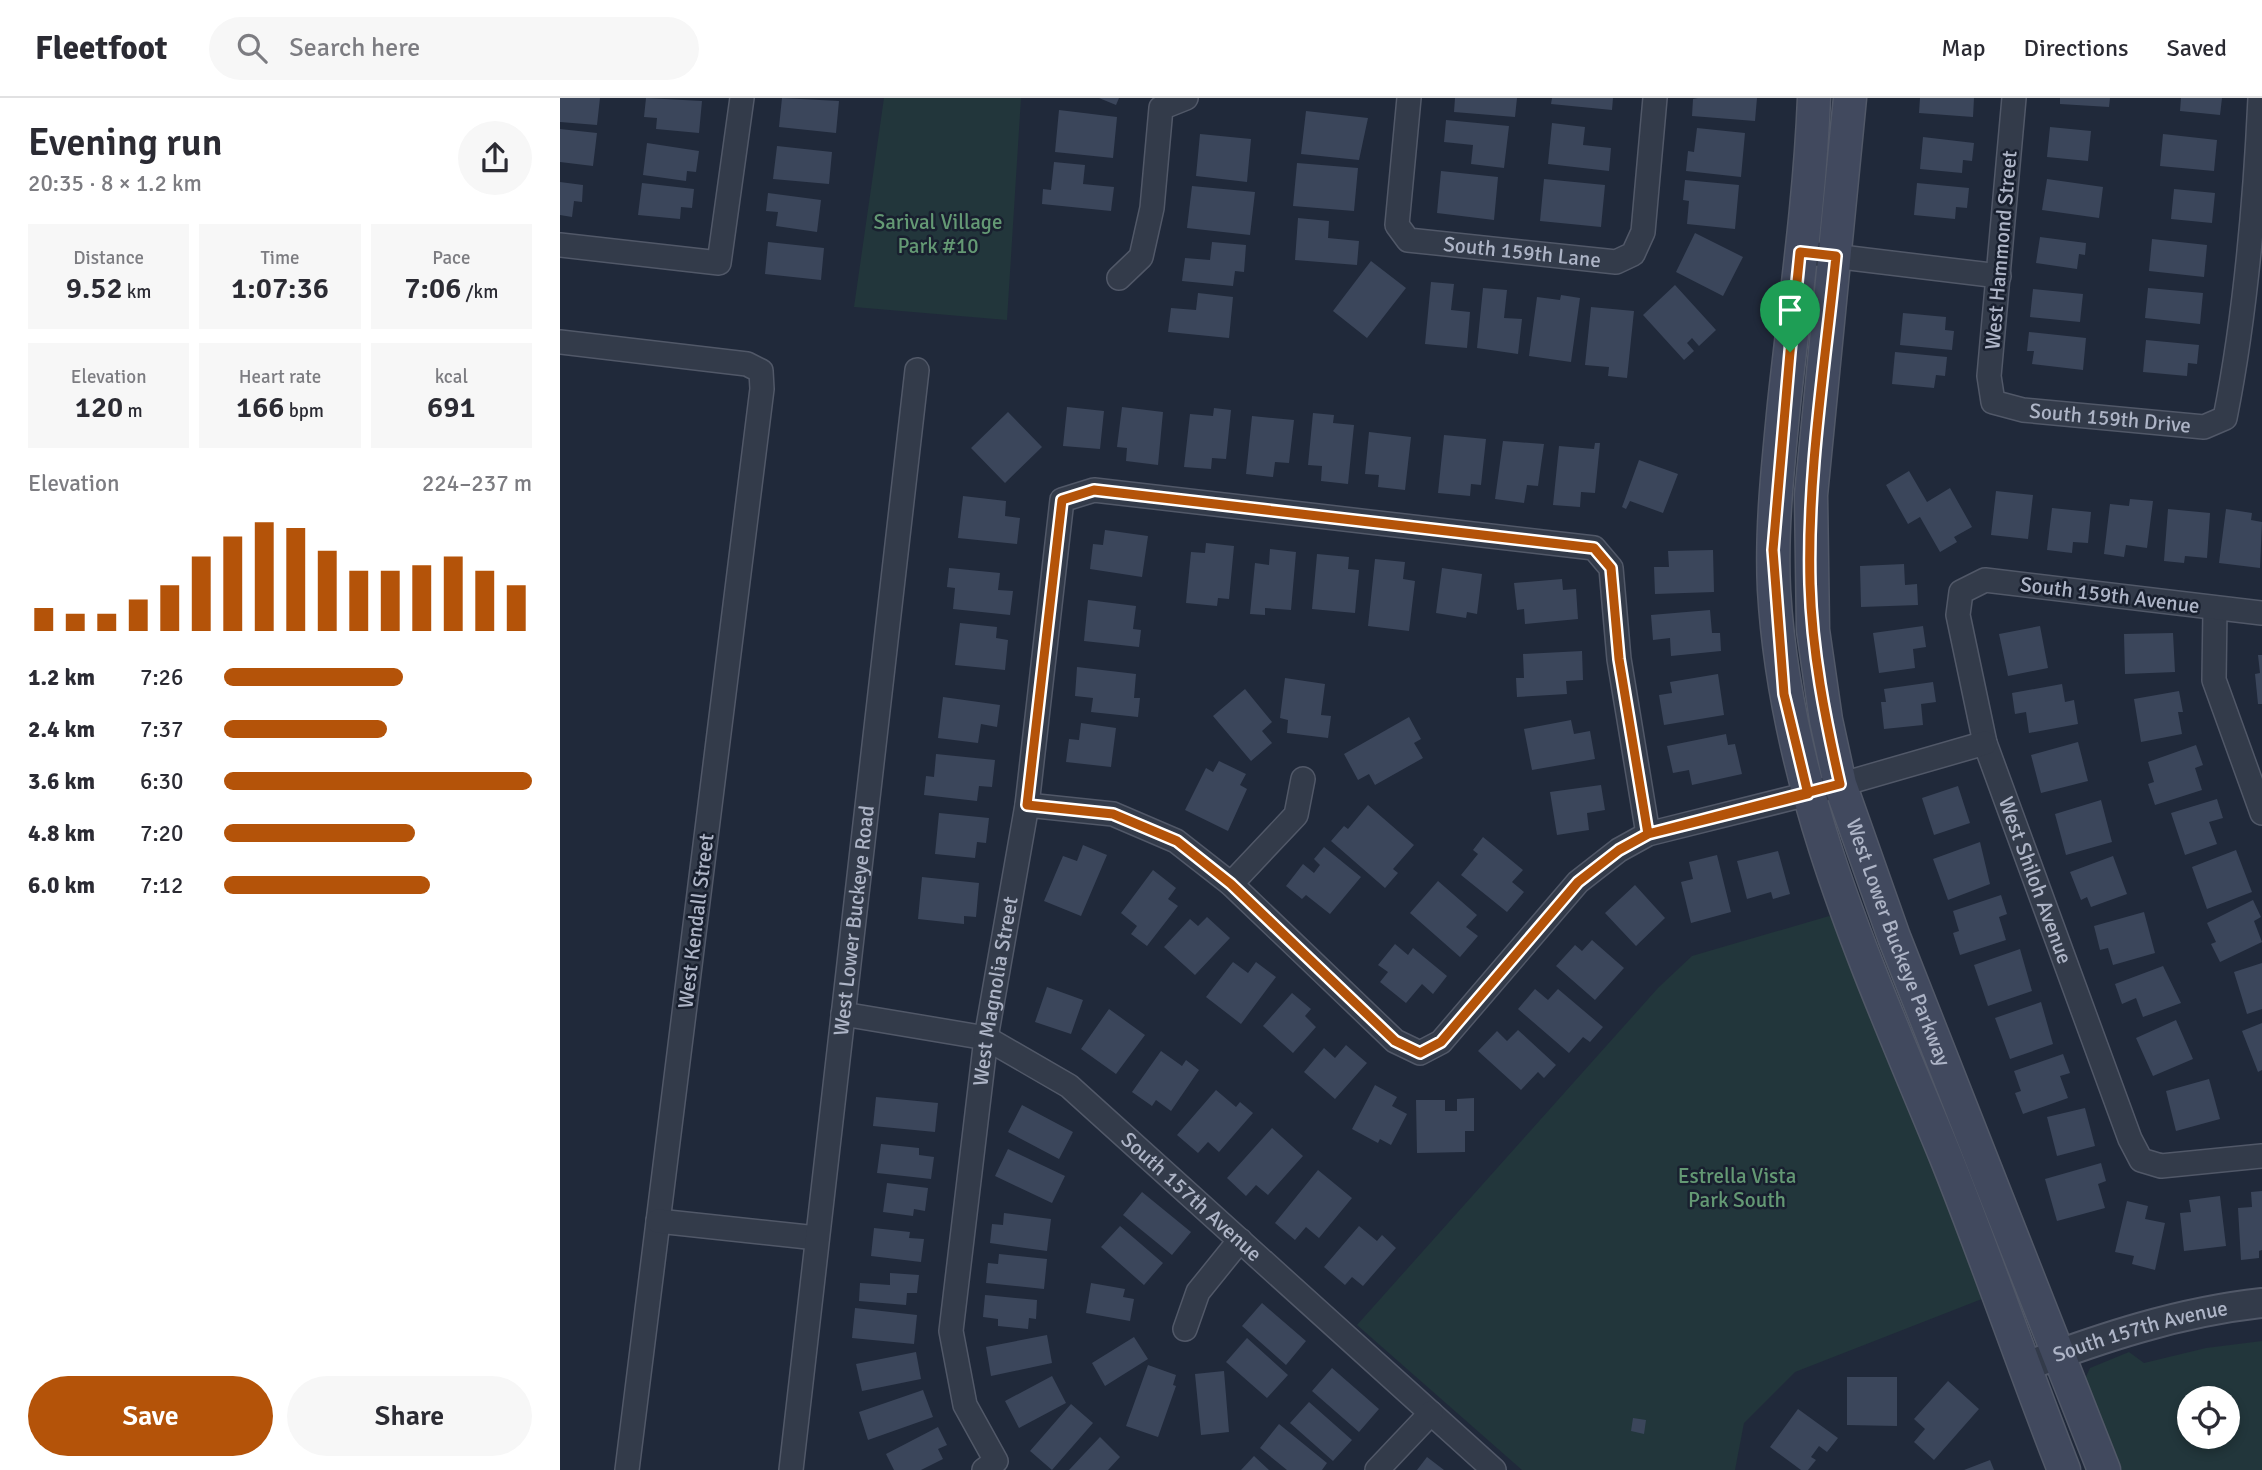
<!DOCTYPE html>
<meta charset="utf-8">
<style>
body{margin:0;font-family:Signika,sans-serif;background:#f7f7f7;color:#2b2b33;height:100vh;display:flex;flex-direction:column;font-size:26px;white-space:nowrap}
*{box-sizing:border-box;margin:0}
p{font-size:23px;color:#7c7c81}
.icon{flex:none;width:38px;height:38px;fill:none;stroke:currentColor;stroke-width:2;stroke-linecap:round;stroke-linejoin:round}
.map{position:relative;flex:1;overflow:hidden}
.drawer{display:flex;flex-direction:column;background:#fff;width:560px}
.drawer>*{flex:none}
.buttons{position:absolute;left:1617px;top:1288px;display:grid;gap:14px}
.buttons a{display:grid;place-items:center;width:63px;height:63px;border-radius:50%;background:#fff;box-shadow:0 4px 10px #0003;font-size:35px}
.pin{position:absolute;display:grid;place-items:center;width:60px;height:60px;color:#fff;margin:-72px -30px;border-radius:50% 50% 50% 0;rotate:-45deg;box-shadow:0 0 7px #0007}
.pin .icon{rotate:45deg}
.round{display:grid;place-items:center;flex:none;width:74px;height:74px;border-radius:37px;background:#f7f7f7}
.overview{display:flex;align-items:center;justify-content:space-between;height:119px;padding:0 28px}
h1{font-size:38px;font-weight:600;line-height:52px}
.figures{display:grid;grid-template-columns:repeat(3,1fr);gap:10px;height:119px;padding:7px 28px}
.figures div{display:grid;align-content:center;border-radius:0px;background:#f7f7f7;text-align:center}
.figures b{font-size:30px;font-weight:600}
.figures small{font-size:19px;font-weight:400}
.figures p{font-size:19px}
.chart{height:196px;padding:14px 28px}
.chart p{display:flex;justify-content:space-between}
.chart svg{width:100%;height:126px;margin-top:7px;stroke:#b45309;stroke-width:6}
.action{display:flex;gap:14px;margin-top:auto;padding:14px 28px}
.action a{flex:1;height:80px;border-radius:42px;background:#b45309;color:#fff;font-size:28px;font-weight:600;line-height:80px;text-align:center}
.action a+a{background:#f7f7f7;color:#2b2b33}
ul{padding:0 28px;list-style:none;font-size:23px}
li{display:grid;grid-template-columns:112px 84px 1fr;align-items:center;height:52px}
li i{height:18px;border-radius:9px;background:#b45309}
header{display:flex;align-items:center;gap:42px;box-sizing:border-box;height:98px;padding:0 35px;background:#fff;border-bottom:2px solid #e1e1e2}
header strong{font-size:33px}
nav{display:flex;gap:38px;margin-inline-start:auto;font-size:24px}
.search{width:490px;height:63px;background:#f7f7f7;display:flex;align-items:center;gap:18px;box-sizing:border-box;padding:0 24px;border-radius:38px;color:#7c7c81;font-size:26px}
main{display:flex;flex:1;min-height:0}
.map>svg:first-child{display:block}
</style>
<header>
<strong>Fleetfoot</strong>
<div class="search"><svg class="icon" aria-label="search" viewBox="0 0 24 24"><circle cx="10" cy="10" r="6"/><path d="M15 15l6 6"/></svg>Search here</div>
<nav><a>Map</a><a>Directions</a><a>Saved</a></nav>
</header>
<main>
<section class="drawer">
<div class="overview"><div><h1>Evening run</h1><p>20:35 · 8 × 1.2 km</p></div><a class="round"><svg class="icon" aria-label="share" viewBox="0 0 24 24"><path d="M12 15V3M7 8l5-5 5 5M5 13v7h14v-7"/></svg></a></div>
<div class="figures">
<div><p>Distance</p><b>9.52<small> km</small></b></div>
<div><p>Time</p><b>1:07:36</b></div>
<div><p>Pace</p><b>7:06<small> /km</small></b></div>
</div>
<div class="figures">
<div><p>Elevation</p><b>120<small> m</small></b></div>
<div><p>Heart rate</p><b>166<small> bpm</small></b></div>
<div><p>kcal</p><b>691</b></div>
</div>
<div class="chart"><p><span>Elevation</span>224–237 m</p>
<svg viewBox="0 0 160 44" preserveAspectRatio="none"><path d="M5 44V36M15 44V38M25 44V38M35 44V33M45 44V28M55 44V18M65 44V11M75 44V6M85 44V8M95 44V16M105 44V23M115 44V23M125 44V21M135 44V18M145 44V23M155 44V28"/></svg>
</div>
<ul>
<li><b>1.2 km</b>7:26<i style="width:58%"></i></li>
<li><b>2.4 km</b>7:37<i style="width:53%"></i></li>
<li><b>3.6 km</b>6:30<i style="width:100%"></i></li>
<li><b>4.8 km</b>7:20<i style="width:62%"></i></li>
<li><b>6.0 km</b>7:12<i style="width:67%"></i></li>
</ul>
<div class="action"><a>Save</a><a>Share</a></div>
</section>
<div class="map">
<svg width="1702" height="1372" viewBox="0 0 1702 1372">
<rect width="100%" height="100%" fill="#20293a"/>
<path fill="#22363b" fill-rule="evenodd" d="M324,0H461L447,222L294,209Z
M1276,816L1427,1199L1235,1274L1184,1325L1175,1372H962L797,1227L1098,890L1132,858Z
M1702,1243V1372H1558L1525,1281L1530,1270L1569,1254L1584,1265L1646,1250ZM1629,1300H1668V1339H1629Z"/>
<path fill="#3b465b" d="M0,0H40L37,27L0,24Z
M86,0L142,3L139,35L96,31L97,20L84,19Z
M222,0L279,3L276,35L219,29Z
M539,0H559L556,7Z
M895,0H957L955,19L894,14Z
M992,0H1053L1052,12L991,6Z
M1138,0H1197L1195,23L1132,18L1133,1Z
M1360,0H1414L1413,19L1359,15Z
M1500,0H1550L1549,9L1500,6Z
M1621,0H1662L1660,17L1620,13Z
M499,12L557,19L553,60L495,54Z
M746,13L808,20L799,62L741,56Z
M886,22L949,28L944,70L911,66L913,47L884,44Z
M992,25L1025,29L1023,47L1051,50L1049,73L988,66Z
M1490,29L1531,33L1528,63L1487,59Z
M1137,30L1185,35L1181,79L1126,73L1128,53L1134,54Z
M0,31L37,35L33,68L0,64Z
M640,36L691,41L687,84L636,78Z
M1603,36L1657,42L1654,73L1600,68Z
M1363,39L1414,45L1412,63L1403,62L1402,75L1360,71Z
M87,45L139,53L136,74L127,73L126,83L83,77Z
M217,48L272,54L269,86L213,81Z
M494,64L525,67L523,86L554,89L551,113L482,106L483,91L491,92Z
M737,65L798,70L794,113L733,108Z
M881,73L938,79L934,122L877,115Z
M984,81L1045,87L1041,129L980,123Z
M1487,81L1543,89L1539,120L1482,112Z
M1125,82L1179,87L1175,131L1127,126L1129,103L1123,102Z
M0,84L23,87L22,104L14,103L12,119L0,117Z
M82,85L134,91L132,110L121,109L120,121L78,117Z
M1357,85L1409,90L1407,110L1396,109L1395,121L1354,117Z
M632,88L695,94L690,137L627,130Z
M1614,91L1655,95L1652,125L1611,121Z
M208,95L261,102L257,134L216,128L218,114L206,113Z
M738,120L769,123L768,140L799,143L797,167L735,162Z
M1135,135L1183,159L1163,198L1116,174Z
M1480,139L1526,145L1525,157L1519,156L1517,171L1476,165Z
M1592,141L1647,147L1644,179L1589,173Z
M208,144L264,150L261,182L205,176Z
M652,144L686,147L684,174L675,173L673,188L622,183L625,160L650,162Z
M811,163L846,190L807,240L773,213Z
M871,184L894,186L891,212L910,214L907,250L865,246Z
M1115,187L1156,232L1139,248L1132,240L1127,245L1134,253L1124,262L1083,217Z
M923,190L947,192L944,220L962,221L958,256L917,250Z
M1588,190L1643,195L1640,226L1585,220Z
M1473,191L1523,196L1520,224L1470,219Z
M638,195L673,199L669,240L608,234L611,210L636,212Z
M1001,197L1020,200L1011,264L969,258L977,199L1000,202Z
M1031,209L1074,213L1067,280L1048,278L1049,269L1025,267Z
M1343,215L1386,219L1385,232L1394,233L1392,252L1340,247Z
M1469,234L1526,240L1523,272L1472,266L1474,253H1467Z
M1586,242L1639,247L1637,266L1628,265L1627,278L1583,274Z
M1335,254L1387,259L1385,278L1376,277L1374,290L1332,286Z
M507,309L544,313L540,351L503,348Z
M562,309L603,314L598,367L566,363L567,350L557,349Z
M654,310L671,312L666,361L652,360L651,371L624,369L630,316L653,318Z
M448,314L482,349L445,385L411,350Z
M753,315L774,317L773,325L794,327L788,386L761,383L762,368L748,367Z
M692,318L734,322L729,365L715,364L713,379L686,376Z
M809,334L851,339L845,392L818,389L819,377L805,376Z
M884,337L926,341L921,387L911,386L910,398L878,395Z
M943,343L984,346L978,388L967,387L964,405L935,401Z
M1035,345H1040L1035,395L1021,394L1020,409L993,407L999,348L1034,351Z
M1079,362L1118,376L1103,415L1070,403L1066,411L1062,409Z
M1349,373L1367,404L1390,390L1412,429L1394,439L1397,444L1380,454L1360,419L1348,426L1326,387Z
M1436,393L1473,397L1468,441L1431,437Z
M403,398L446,403L445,418L460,420L457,446L398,440Z
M1570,401L1593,403L1587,450L1566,447L1564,459L1544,456L1550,406L1569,408Z
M1492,410L1531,414L1528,445L1513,444L1512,455L1487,452Z
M1608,411L1650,415L1647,460L1625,458L1624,465L1604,463Z
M1666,411L1692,415L1691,422L1702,424L1700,470L1659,465Z
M545,432L588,438L582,479L530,471L533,446L543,447Z
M646,445L674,448L669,501L658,500L657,508L626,505L631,454L645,455Z
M710,451L736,454L731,512L705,510V517L690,516L695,465L709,467Z
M1153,452L1154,494L1095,496L1094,469H1109L1108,453Z
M757,456L789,459L788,471L799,472L795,515L752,511Z
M815,461L845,464L843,481L855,483L849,533L808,528Z
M1344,466L1345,487L1357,486L1358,507L1301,509L1300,468Z
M389,470L440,475L438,492L453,493L450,517L393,511L395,490L387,489Z
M882,470L922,476L917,516L907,514L906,520L876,515Z
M1002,481L1003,492L1016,491L1018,521L965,526L964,511L957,512L954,485Z
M528,502L576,508L573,531L581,532L579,549L524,543Z
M1150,512L1152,535H1160L1161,553L1111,558L1110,540L1093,542L1091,517Z
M400,525L437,529L436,540L448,542L445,572L395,567Z
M1363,528L1366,549L1353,551L1355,570L1319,575L1313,535Z
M1480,528L1488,570L1448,578L1439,536Z
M1613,535L1615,574L1565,576L1564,536Z
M1022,553L1023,582L1006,583L1007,596L957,599L956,580H964L963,556Z
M1698,557H1702V606H1698L1695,576L1700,575Z
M517,569L576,576L574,600H580L578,619L531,614L533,600L515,598Z
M1158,576L1164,617L1104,627L1099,597L1112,595L1110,584Z
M725,580L765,586L761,617L771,618L768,640L727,635L728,622L720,620Z
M1373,584L1376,604L1361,606L1363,627L1324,631L1321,604H1326L1324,591Z
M1502,586L1505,604L1514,602L1518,626L1469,635L1466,614L1455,616L1452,595Z
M685,591L712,624L702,633L712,645L691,663L653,618Z
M1619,593L1623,614H1618L1622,636L1581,644L1574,601Z
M383,599L440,607L437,629L421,626L418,645L378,640Z
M849,619L861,641L854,645L863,660L815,687L809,676L798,682L784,656Z
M1011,622L1014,636L1030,633L1035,661L972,672L964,631Z
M521,625L556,630L551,669L506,664L509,641L519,642Z
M1166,636L1168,647L1175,646L1182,676L1132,687L1129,672L1113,675L1107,648Z
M1518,644L1528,683L1481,695L1471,657Z
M1636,647L1643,667L1635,670L1642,692L1595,707L1588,686L1594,684L1588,664Z
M376,656L435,662L432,689L419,688L417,703L364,697L366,678L374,679Z
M659,663L686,676L680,687L687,691L668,733L625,712L646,670L653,674Z
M1041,687L1045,712L1027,715L1029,732L997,737L990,694Z
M1398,688L1410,725L1374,737L1362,700Z
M1657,701L1663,720L1649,724L1657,746L1625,757L1611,715Z
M1541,702L1552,744L1506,757L1495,716Z
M808,707L854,747L833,771L838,775L825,790L771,743L784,728L788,731Z
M379,715L429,720L426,745L417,744L415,760L375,756Z
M923,739L963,772L952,784L964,794L947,814L901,777L918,756L913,752Z
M1420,744L1430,786L1388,802L1373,761Z
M523,747L547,757L521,818L484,803L503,758L517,763Z
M764,749L801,779L770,816L746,797L742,801L726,788L743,766L754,775L760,767L754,761Z
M1676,752L1692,794L1647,811L1632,769Z
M1218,753L1230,796L1213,801L1211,794L1187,801L1177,763Z
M1157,757L1171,814L1131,825L1121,784L1133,781L1129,764Z
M1553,758L1567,796L1531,809L1527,799L1521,802L1510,774Z
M593,772L616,790L608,801L618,808L587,848L571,836L577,828L561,815Z
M362,779L419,785L416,819L404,818V826L358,821Z
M878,783L917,817L906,829L918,838L900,859L850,815Z
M1075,787L1105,820L1076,848L1045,815Z
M1441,797L1447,816L1439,819L1446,842L1400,857L1393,835L1399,833L1393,813Z
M1693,802L1701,819L1694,823L1702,844L1660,864L1651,846L1656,844L1647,825Z
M1584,814L1595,855L1553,867L1548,850L1540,852L1534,828Z
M647,819L670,840L635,877L604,849L630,821L638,828Z
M1032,842L1064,870L1035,902L996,868L1015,847L1022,853Z
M835,846L848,857L853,850L887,878L873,896L862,886L846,905L820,884L828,874L818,867Z
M1460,851L1472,893L1428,908L1414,867Z
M673,864L688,875L696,864L716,879L681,926L646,899Z
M1702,865V911L1687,916L1674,874Z
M1603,868L1621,905L1583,919L1576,900L1562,906L1555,886Z
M487,889L523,902L511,936L475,924Z
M975,891L988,902L998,891L1043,929L1030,944L1023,939L1009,955L958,911Z
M732,895L751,911L745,918L756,929L733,955L703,928Z
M1481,904L1493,946L1450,961L1435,920Z
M549,911L585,937L556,976L521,951Z
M1616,922L1633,961L1593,978L1576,940Z
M1702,925V972L1698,974L1682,933Z
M958,932L996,967L984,980L978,974L961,992L918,953L937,933L947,943Z
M786,947L807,965L775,1001L744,974L764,950L775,960Z
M601,953L622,968L626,962L639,972L611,1013L596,1002L592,1008L572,994Z
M1503,956L1510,975L1500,978L1508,1000L1463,1016L1455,995L1461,993L1454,973Z
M1649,981L1660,1021L1616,1033L1606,993Z
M815,987L837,999L832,1008L847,1016L831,1047L820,1041L818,1045L792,1031Z
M656,992L676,1009L680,1004L693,1015L659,1054L648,1044L638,1055L617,1037Z
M316,999L378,1005L375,1034L313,1028Z
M914,1000V1033H905V1054L857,1055L856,1002H885V1013H897V1001Z
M462,1007L513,1034L499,1061L448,1034Z
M1525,1010L1535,1048L1497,1058L1487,1019Z
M712,1030L743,1058L708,1097L696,1087L686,1098L667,1080Z
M321,1046L359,1050V1057L374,1059L371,1081L317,1075Z
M448,1051L505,1078L492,1105L435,1078Z
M1541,1065L1546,1083L1538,1086L1545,1110L1497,1123L1485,1081Z
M758,1072L792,1100L759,1140L746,1129L735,1142L715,1125Z
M327,1085L368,1090L365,1113L354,1111L353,1118L323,1114Z
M1702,1093V1152L1699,1153V1160L1681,1162L1678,1110L1692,1109L1691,1094Z
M582,1094L631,1134L612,1157L563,1117Z
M1660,1098L1666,1148L1624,1153L1620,1115L1631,1114L1629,1102Z
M1567,1103L1588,1108L1585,1121L1605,1125L1595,1172L1572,1166L1574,1158L1555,1154Z
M444,1115L491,1121L487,1153L430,1145L432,1126L443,1127Z
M560,1128L603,1165L584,1187L541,1149Z
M799,1128L817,1143L822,1137L836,1150L803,1188L792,1179L785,1187L764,1169Z
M314,1130L350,1134L349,1140L364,1141L361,1164L311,1158Z
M439,1156L487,1161L484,1191L426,1185L428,1165L438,1166Z
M330,1175L359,1177L357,1195H347L346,1207L299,1203L300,1185L330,1187Z
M531,1185L565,1191L563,1199L574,1201L570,1223L526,1215Z
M425,1197L477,1202L476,1221L469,1220L468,1231L438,1228V1221L423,1219Z
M702,1205L746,1243L726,1267L682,1228Z
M295,1210L357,1217L354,1246L292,1240Z
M487,1237L492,1265L431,1278L426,1249Z
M574,1239L588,1261L545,1288L532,1265Z
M687,1240L728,1277L707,1300L666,1264Z
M356,1254L361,1281L302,1293L296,1266Z
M588,1267L616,1277L613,1287L616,1288L598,1339L566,1328Z
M772,1270L819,1311L799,1334L752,1293Z
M664,1273L669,1334L641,1337L635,1276Z
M492,1278L506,1305L459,1330L445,1303Z
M1287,1279H1337V1328L1287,1327Z
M1388,1283L1419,1311L1374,1362L1354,1344L1365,1331L1354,1321Z
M363,1292L373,1319L308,1342L299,1314Z
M749,1304L792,1342L773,1363L730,1325Z
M511,1306L533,1325L492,1372L470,1353Z
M1238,1311L1278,1340L1267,1354L1259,1348L1251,1359L1256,1362L1248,1372H1241L1210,1349Z
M1073,1320L1086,1322L1084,1336L1071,1333Z
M719,1326L767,1365L762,1372H727L700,1350Z
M378,1329L387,1347L378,1351L383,1361L361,1372H334L326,1356Z
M540,1339L560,1359L548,1372H509Z
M694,1358L709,1372H681Z
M867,1359L884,1372H857Z
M1430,1362L1434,1372H1404Z"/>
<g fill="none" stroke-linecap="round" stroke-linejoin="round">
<g stroke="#515868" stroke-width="26">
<g id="minor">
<path id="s1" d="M849,0L837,127L848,142L1056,164L1073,156L1083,134L1095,0"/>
<path id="s2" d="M1454,0L1429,278L1433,304L1463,312L1644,329L1665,320C1686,215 1695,107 1700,0"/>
<path d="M0,147L159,165L182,0"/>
<path d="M1240,154L1439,178"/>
<path d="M559,180L581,159L592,110L601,10L626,0"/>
<path d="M0,244L187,266L201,273L202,291L67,1372"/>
<path d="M1655,510L1654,582L1702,715"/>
<path id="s3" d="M1702,515L1425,482L1401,494L1398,517L1425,645L1570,1041L1581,1062L1601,1068L1702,1058"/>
<path d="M467,707L553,716L616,743L671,786L835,943L860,955L881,944L1018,784L1059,752L1088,736L1248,696L1425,645"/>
<path d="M671,786L736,717L743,681"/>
<path id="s4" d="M283,916L426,940L509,988L934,1372"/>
<path d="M98,1123L257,1140"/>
<path d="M625,1231L638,1194L680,1142"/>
<path id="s5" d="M231,1372L357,272"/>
<path id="s6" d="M424,1372L436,1363L405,1307L391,1233L426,940L467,707L502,402L534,392L1034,450L1051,470L1059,561L1088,736"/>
<path d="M817,1372L871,1315"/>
</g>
</g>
<g stroke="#515868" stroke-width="32">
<g id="tertiary">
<path id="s7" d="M1464,1269C1541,1240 1619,1214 1702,1205"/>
</g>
</g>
<g stroke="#515868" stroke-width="35">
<g id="secondary">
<path d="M1254,0C1250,102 1235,204 1224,306C1218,368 1211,430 1214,492C1226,695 1309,872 1385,1057C1427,1161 1463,1268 1504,1372"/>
<path id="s8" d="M1290,0L1251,397L1253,532L1266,622L1280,686L1334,839L1544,1372"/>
</g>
</g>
<use href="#minor" stroke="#333b4a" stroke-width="23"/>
<use href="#tertiary" stroke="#333b4a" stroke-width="28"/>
<use href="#secondary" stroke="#41495e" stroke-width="32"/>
</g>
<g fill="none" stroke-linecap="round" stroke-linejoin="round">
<g stroke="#fff" stroke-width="14">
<path id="route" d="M1230,254L1213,452L1224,596L1248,696L1088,736L1059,561L1051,470L1034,450L534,392L502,402L467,707L553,716L617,743L671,786L835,943L860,955L881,944L1018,784L1059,752L1088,736L1280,686C1265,620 1252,554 1250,486C1247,377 1265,267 1276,158L1240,154L1230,254"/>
</g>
<use href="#route" stroke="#b45309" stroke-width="9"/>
</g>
<g text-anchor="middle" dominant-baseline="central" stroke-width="5" stroke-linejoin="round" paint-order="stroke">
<g font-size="21" fill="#649974" stroke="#19202f">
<text x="378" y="124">Sarival Village<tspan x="378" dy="24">Park #10</tspan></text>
<text x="1177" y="1078">Estrella Vista<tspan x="1177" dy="24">Park South</tspan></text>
</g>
<g font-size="21" fill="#aeb5c7" stroke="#19202f">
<text transform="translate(1441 152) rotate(-85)">West Hammond Street</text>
<text stroke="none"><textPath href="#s1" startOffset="261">South 159th Lane</textPath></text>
<text stroke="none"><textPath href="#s2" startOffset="424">South 159th Drive</textPath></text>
<text transform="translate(1550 497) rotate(7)">South 159th Avenue</text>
<text stroke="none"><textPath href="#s3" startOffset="606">West Shiloh Avenue</textPath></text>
<text stroke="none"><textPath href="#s5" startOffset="553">West Lower Buckeye Road</textPath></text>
<text transform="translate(136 823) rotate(-83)">West Kendall Street</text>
<text stroke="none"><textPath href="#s8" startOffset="859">West Lower Buckeye Parkway</textPath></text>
<text stroke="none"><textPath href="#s6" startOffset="497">West Magnolia Street</textPath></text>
<text stroke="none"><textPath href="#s4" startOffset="406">South 157th Avenue</textPath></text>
<text stroke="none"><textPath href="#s7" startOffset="122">South 157th Avenue</textPath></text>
</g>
</g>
</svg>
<div class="buttons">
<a><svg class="icon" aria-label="locate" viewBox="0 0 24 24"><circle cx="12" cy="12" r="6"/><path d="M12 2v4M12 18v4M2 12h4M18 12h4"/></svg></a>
</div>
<div class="pin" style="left:1230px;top:254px;background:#1e9e55"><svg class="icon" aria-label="arrive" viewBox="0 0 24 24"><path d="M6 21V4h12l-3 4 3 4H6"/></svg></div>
</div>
</main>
